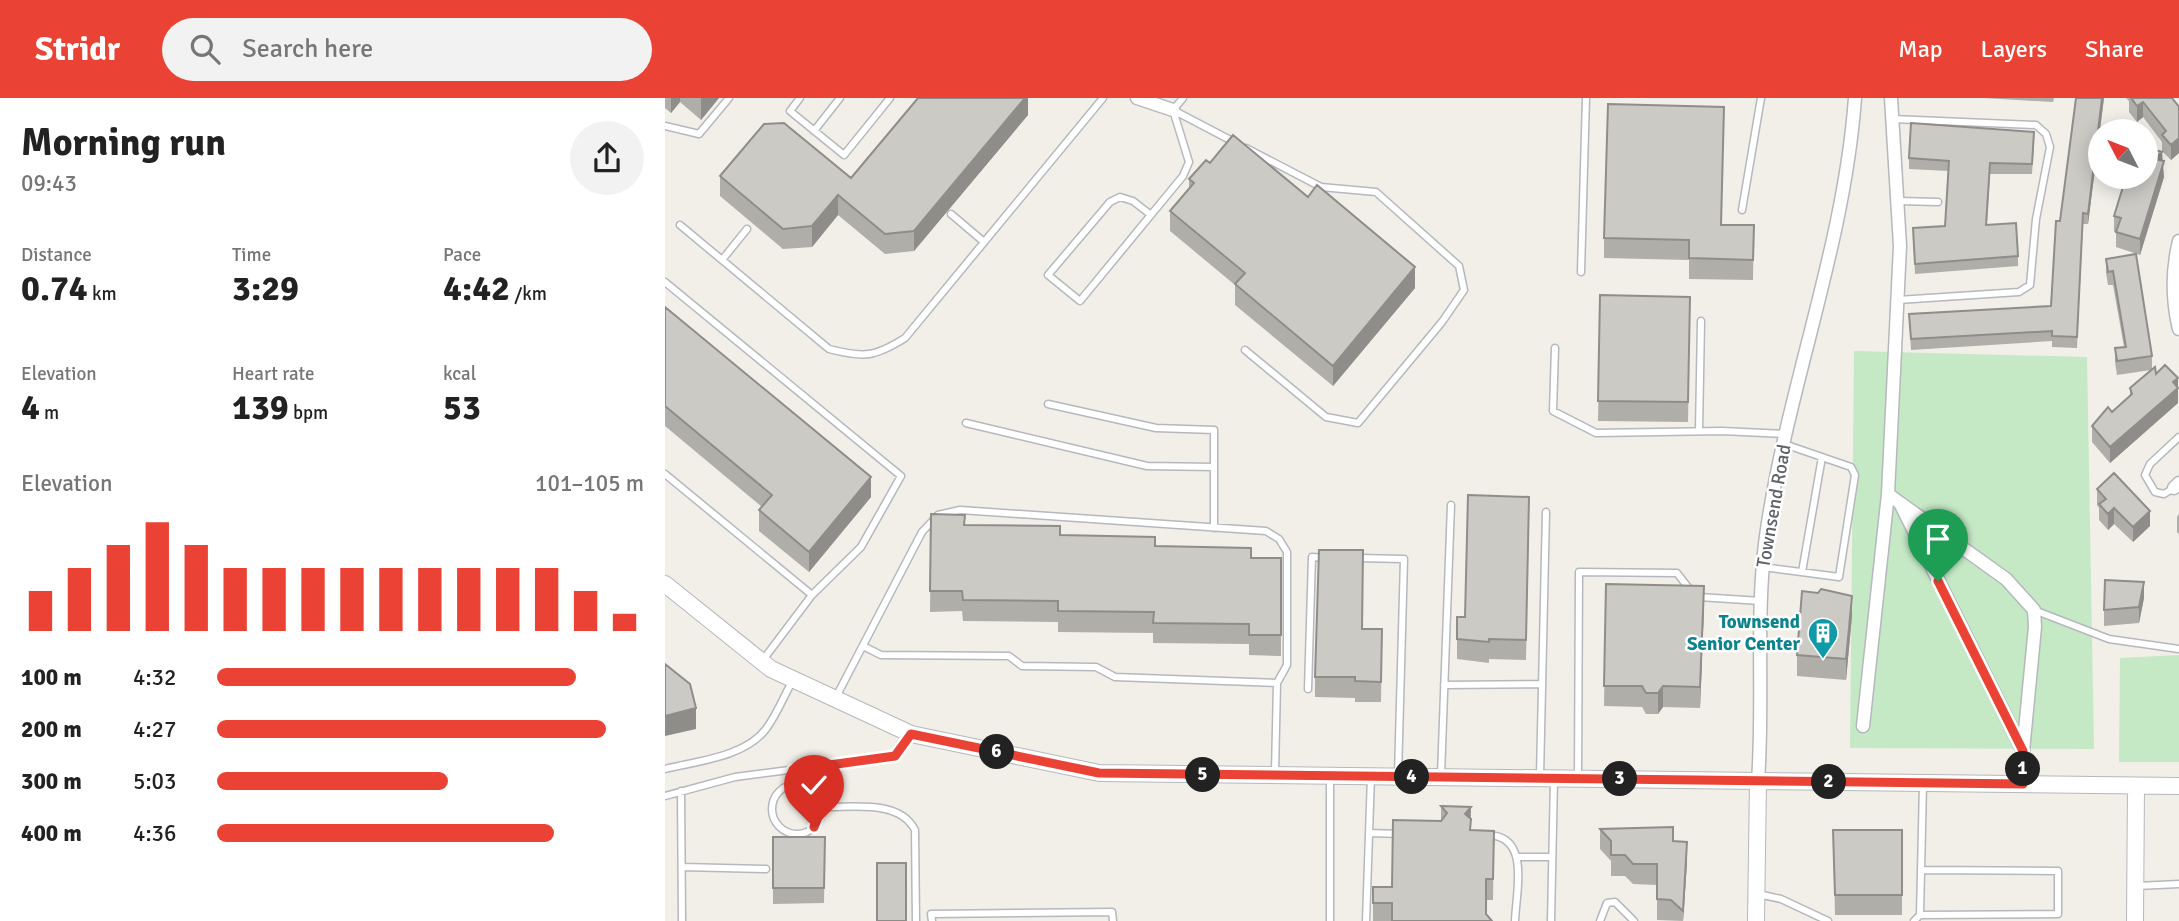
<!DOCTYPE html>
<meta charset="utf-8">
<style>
body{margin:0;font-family:Signika,sans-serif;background:#f2f2f2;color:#222;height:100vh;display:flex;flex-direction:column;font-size:26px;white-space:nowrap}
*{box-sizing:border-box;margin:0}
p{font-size:23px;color:#767676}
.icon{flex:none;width:38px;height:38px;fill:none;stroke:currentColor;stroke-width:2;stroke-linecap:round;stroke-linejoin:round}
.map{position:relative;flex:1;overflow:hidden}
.details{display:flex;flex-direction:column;background:#fff;width:665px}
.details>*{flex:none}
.needle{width:46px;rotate:312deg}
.tools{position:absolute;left:1423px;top:21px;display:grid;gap:14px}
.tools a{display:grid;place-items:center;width:70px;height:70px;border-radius:50%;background:#fff;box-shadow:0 4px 18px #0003;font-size:35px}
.pin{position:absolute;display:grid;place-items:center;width:60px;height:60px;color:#fff;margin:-72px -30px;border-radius:50% 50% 50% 0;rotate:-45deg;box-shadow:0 0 7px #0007}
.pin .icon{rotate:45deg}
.km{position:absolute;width:35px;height:35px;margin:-18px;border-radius:50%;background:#222;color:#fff;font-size:19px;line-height:35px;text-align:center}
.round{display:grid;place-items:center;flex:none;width:74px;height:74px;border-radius:37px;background:#f2f2f2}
.summary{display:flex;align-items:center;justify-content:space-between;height:119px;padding:0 21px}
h1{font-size:38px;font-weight:700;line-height:52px}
.figures{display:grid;grid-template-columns:repeat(3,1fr);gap:10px;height:119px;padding:7px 21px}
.figures div{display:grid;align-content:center}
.figures b{font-size:35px;font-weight:700}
.figures small{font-size:19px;font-weight:400}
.figures p{font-size:19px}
.chart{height:196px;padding:14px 21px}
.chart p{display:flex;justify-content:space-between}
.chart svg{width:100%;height:126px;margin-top:7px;stroke:#ea4335;stroke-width:6}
ul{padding:0 21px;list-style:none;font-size:23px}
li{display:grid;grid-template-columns:112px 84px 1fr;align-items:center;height:52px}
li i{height:18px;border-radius:9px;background:#ea4335}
header{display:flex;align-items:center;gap:42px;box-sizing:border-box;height:98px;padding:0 35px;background:#ea4335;color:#fff}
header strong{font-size:33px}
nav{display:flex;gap:38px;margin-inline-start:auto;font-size:24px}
.search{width:490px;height:63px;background:#f2f2f2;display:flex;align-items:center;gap:18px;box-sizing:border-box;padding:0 24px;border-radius:38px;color:#767676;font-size:26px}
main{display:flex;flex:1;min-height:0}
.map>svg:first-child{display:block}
</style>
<header>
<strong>Stridr</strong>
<div class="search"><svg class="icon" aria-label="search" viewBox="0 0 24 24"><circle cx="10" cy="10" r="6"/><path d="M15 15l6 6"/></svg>Search here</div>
<nav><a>Map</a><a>Layers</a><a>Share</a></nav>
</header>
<main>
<section class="details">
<div class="summary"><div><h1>Morning run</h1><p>09:43</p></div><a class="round"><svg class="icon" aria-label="share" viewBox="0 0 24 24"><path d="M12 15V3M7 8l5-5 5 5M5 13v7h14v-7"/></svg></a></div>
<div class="figures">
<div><p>Distance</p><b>0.74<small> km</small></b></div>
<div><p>Time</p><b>3:29</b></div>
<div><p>Pace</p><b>4:42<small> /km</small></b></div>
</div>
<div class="figures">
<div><p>Elevation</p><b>4<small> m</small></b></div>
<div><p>Heart rate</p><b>139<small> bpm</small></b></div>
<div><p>kcal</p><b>53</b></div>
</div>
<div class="chart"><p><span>Elevation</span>101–105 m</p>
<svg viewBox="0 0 160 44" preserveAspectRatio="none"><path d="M5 44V30M15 44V22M25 44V14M35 44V6M45 44V14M55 44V22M65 44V22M75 44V22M85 44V22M95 44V22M105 44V22M115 44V22M125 44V22M135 44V22M145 44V30M155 44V38"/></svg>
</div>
<ul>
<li><b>100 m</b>4:32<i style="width:84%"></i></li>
<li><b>200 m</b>4:27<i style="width:91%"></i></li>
<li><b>300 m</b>5:03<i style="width:54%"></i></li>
<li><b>400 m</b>4:36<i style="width:79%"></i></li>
</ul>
</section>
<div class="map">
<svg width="1514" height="823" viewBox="0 0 1514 823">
<rect width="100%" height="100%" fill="#f1efe8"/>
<path fill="#c5e8c5" d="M1189,253L1422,259L1429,651L1185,650Z
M1514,557V664H1454L1455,560Z"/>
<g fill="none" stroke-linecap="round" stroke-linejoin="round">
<g stroke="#b5b8bc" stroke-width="9">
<path id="service" d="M135,0L125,13L179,57L225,0
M508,12L571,45
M508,12L518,0
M1227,21L1371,27L1381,36L1385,49L1371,121L1365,187L1354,194L1233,202
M0,28L34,36L64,0
M149,33L175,0
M1233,103L1273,104
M1077,112L1096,0
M286,116L319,144
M486,117L468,103L455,99L445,104L383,177L415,203L518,78L524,64L508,12
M15,127L164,251C199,260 210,259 240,240L438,0
M57,162L82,131
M916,174L921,0
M0,184L236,378L196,449L147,497L98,562
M890,250L888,313L931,335L1057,333L1121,336
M580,252L661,319L693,325L777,224L799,192L794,168L711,94L656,89L581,50
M383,306L491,330L549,332V430
M301,325L482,368L549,369
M1034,333L1036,223
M0,376L147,497
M1509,390L1499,396L1490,394L1480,377L1485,366L1514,339
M693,460L739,461L733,677
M1098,469L1174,479L1190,377L1186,369L1119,346
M1137,474L1157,359
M1034,499L1096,503
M1369,512L1444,541L1514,551
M198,548L216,557L344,558L357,568L431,569L450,579L612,585
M779,587L877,586
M643,591L647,459L661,460
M170,601L257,434L273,417L295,412L601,433L614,441L622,454V567L612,585L610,675
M0,671C32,663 80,659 101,631C112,616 119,598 128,582
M776,677L786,407
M875,678L881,414
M913,679L914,474L1012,475L1026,493
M107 711a25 25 0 1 1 50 0a25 25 0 1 1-50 0Z
M16,693L17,823
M0,698L70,679L231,658L245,637
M157,709C188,710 234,701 250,732L251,823
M704,735L736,736
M822,737C866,737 851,793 850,823
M852,759H887
M17,769L101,771
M1472,788L1514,786
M1093,796L1116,801L1163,823
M1255,817L1393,816V773L1257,772
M267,823L266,816L447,814L448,823
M665,823V680
M701,823L706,678
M886,823L889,681
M935,823L942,805L950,804L969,823
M1249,823L1255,817L1258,686"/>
</g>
<g stroke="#b5b8bc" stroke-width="15">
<path id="minor" d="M472,0L508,12
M1514,143C1507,172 1507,202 1514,231
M1509,390L1514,385
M1223,396L1235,405L1358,653V686
M1235,405L1341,481L1369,512L1370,529L1358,653
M1198,628L1223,396L1235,148L1226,0
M1093,683C1099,601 1090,518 1101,438C1122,290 1179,150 1190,0"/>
</g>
<g stroke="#b5b8bc" stroke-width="18">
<path id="tertiary" d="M0,486L106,571L246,636L434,675L1514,688
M1091,823L1093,683
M1470,823L1471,688"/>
</g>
<use href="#service" stroke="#fff" stroke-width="6"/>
<use href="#minor" stroke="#fff" stroke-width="12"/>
<use href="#tertiary" stroke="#fff" stroke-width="16"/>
</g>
<path fill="#afaea9" d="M0,0H54L36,22L15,4L6,15L0,10Z
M363,0V17L249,153L220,156L173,117L147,149L118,151L55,98V78L186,80Z
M1318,0H1389L1388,4Z
M1411,0H1439L1423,126H1418L1412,250L1387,249V243L1246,252L1244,216L1386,208Z
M1461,0H1507L1514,9V55L1506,62L1497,53V44L1478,19L1472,24L1464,14V3Z
M1369,44L1367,76H1325L1322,127L1353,158V168L1250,176L1248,130L1280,128L1283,73L1244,71V60Z
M1497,63L1499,79L1475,157L1451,149V134H1449V118Z
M545,65L750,190L668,288L570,207V187L505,133V113L524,90V81Z
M1057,127H1089L1088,182L1024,181V162L939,160V140Z
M1471,156L1487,258V271L1491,276L1513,280V305L1445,365L1427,344V328L1447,314L1465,297V290L1486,272L1452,277L1450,264V250L1459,249L1448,187H1443L1441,175V161Z
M935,197L1025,199L1023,324L933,323Z
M0,209L206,399L144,474L94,433V412L97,409L0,328Z
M1432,391L1485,428L1468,444L1449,426L1443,432L1434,422V410L1432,407Z
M266,416L300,427L586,460H616V558L584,557V546L488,545V535L393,534V524L298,523L297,513L265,514Z
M1514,416V436L1512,434V419Z
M864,419L861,562L824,561V565L792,561V519H800Z
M941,486L1039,508L1035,610L998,609L993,616H981L977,609L939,608Z
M1479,500L1474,525L1439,528V512Z
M1187,518L1181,582L1132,578V557Z
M717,531L716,604H690V600L650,599V579Z
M776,708L806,732L829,733L828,802H821V816L827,823H708V789H727L776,723Z
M935,731L1008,743L1022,764L1018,823L992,822V787L968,786L960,778H946V763L935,751Z
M1168,732H1237V817H1170Z
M108,739H160L159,805L108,806Z"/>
<path fill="#8f8d8a" d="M6,0H15V4L6,15Z
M36,0H54L36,22Z
M360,0H363V17L249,153V133Z
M1437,0H1439L1423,126V116Z
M1478,4V19L1472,24V8Z
M1514,40V55L1506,62V47Z
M1497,54L1499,79L1475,157V141L1489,61Z
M173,97V117L147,149V128Z
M750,169V190L668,288V268Z
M1513,280V305L1445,365V349Z
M206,379V399L144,474V454Z
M1449,410V426L1443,432V416Z
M1485,413V428L1468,444V429Z
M1479,484V500L1474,525V509Z
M1039,488V508L1035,610V589Z
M1187,498V518L1181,582V561Z
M998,588V609L993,616V595Z
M31,610V631L0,638V618Z
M806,709L805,753L800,716Z
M1022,744V764L1018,823V813Z"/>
<path fill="#cccac5" stroke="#8f8d8a" stroke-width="2" d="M253,0H360L249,133L220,136L173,97L147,128L118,131L55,78L99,26L119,25L186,80Z
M1411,0H1437L1423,116L1418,115L1412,239L1387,238V233L1246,241L1244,216L1386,208L1391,123H1395Z
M1466,0H1507L1514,9V40L1506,47L1497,37L1501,33L1478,4L1472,8Z
M943,6L1059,9L1056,127H1089L1088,162L1024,160V142L939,140Z
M1246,25L1369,34L1367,66L1325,65L1321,127L1351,125L1353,158L1250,166L1248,130L1280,128L1284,63L1244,60Z
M568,37L643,99L652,87L750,169L668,268L570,186L580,175L505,113L529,85L524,81L541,62L545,65Z
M1480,49L1497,54L1489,61L1499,63L1475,141L1451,134L1456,120L1449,118L1461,79H1480Z
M1471,156L1487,258L1452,263L1450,250L1461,249L1448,173L1443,174L1441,161Z
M935,197L1025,199L1023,304L933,303Z
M0,209L206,379L144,454L94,412L107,397L0,308Z
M1500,267L1513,280L1508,284L1513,290L1445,349L1427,328L1443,309L1447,314L1467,296L1465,290L1472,284L1490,269L1491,276Z
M1449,375L1485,413L1468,429L1449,410L1443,416L1434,406L1441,401L1432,391Z
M803,397L864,399L861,542L824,541V544L792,541V519H800Z
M266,416L300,417L299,427L395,428V437L490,439V448L586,450V460H616V537H584V526L488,525L489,514L393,513V503L298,502L297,493H265Z
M654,452H698L697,531H717L716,584L690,583V579H650Z
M1440,482L1479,484L1474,509L1439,512Z
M941,486L1039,488L1035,589L998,588L993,595H981L977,588H939Z
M1156,491L1187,498L1181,561L1132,557L1137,493L1153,495Z
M0,566L25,586L31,610L0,618Z
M776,708L806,709L800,716L806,721L805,732L829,733L828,781H821V816L827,823H727V805H708V789H727L728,722L776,723L782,715Z
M1008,729V743L1022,744L1018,813L1006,802L992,801V766H968L960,757H946V743L935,731Z
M1168,732H1237V797H1170Z
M108,739H160L159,790H108Z
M212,765H241V823H212Z"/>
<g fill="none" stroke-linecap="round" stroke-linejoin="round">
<g stroke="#fff" stroke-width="14">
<path id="route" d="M149,729L157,709C151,694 145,690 130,685L128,672L230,658L246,636L434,675L1358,686V653L1273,483"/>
</g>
<use href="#route" stroke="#ea4335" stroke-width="9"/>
</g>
<defs>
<g id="building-pin" transform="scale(1.575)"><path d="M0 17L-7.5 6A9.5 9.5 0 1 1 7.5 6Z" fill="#0f9aa8" stroke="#fff"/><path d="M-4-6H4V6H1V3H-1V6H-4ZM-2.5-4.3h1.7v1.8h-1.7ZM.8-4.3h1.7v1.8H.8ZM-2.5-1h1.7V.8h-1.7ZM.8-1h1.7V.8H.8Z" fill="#fff"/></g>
</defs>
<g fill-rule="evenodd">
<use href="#building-pin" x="1158" y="535"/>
</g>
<g text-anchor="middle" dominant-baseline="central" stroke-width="5" stroke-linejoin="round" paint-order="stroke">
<g font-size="19" fill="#5f6368" stroke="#fff">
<text transform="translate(1109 408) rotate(-80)">Townsend Road</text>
</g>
<g font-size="19" font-weight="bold" fill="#0d838f" stroke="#fff" text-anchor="end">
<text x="1135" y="524">Townsend<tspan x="1135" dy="22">Senior Center</tspan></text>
</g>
</g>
</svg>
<div class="tools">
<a><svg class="needle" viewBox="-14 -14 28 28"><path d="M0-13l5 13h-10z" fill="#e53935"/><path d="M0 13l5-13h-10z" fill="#767676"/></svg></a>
</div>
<div class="pin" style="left:1273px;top:483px;background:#1e9e55"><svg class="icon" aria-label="arrive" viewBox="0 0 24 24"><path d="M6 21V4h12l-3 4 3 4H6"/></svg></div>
<div class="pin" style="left:149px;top:729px;background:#d93025"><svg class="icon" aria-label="check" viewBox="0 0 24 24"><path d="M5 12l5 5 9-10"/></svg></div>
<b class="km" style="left:1358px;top:671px">1</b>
<b class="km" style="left:1164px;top:684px">2</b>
<b class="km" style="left:955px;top:681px">3</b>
<b class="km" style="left:747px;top:679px">4</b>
<b class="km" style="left:538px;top:677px">5</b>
<b class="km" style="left:332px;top:654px">6</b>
</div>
</main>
